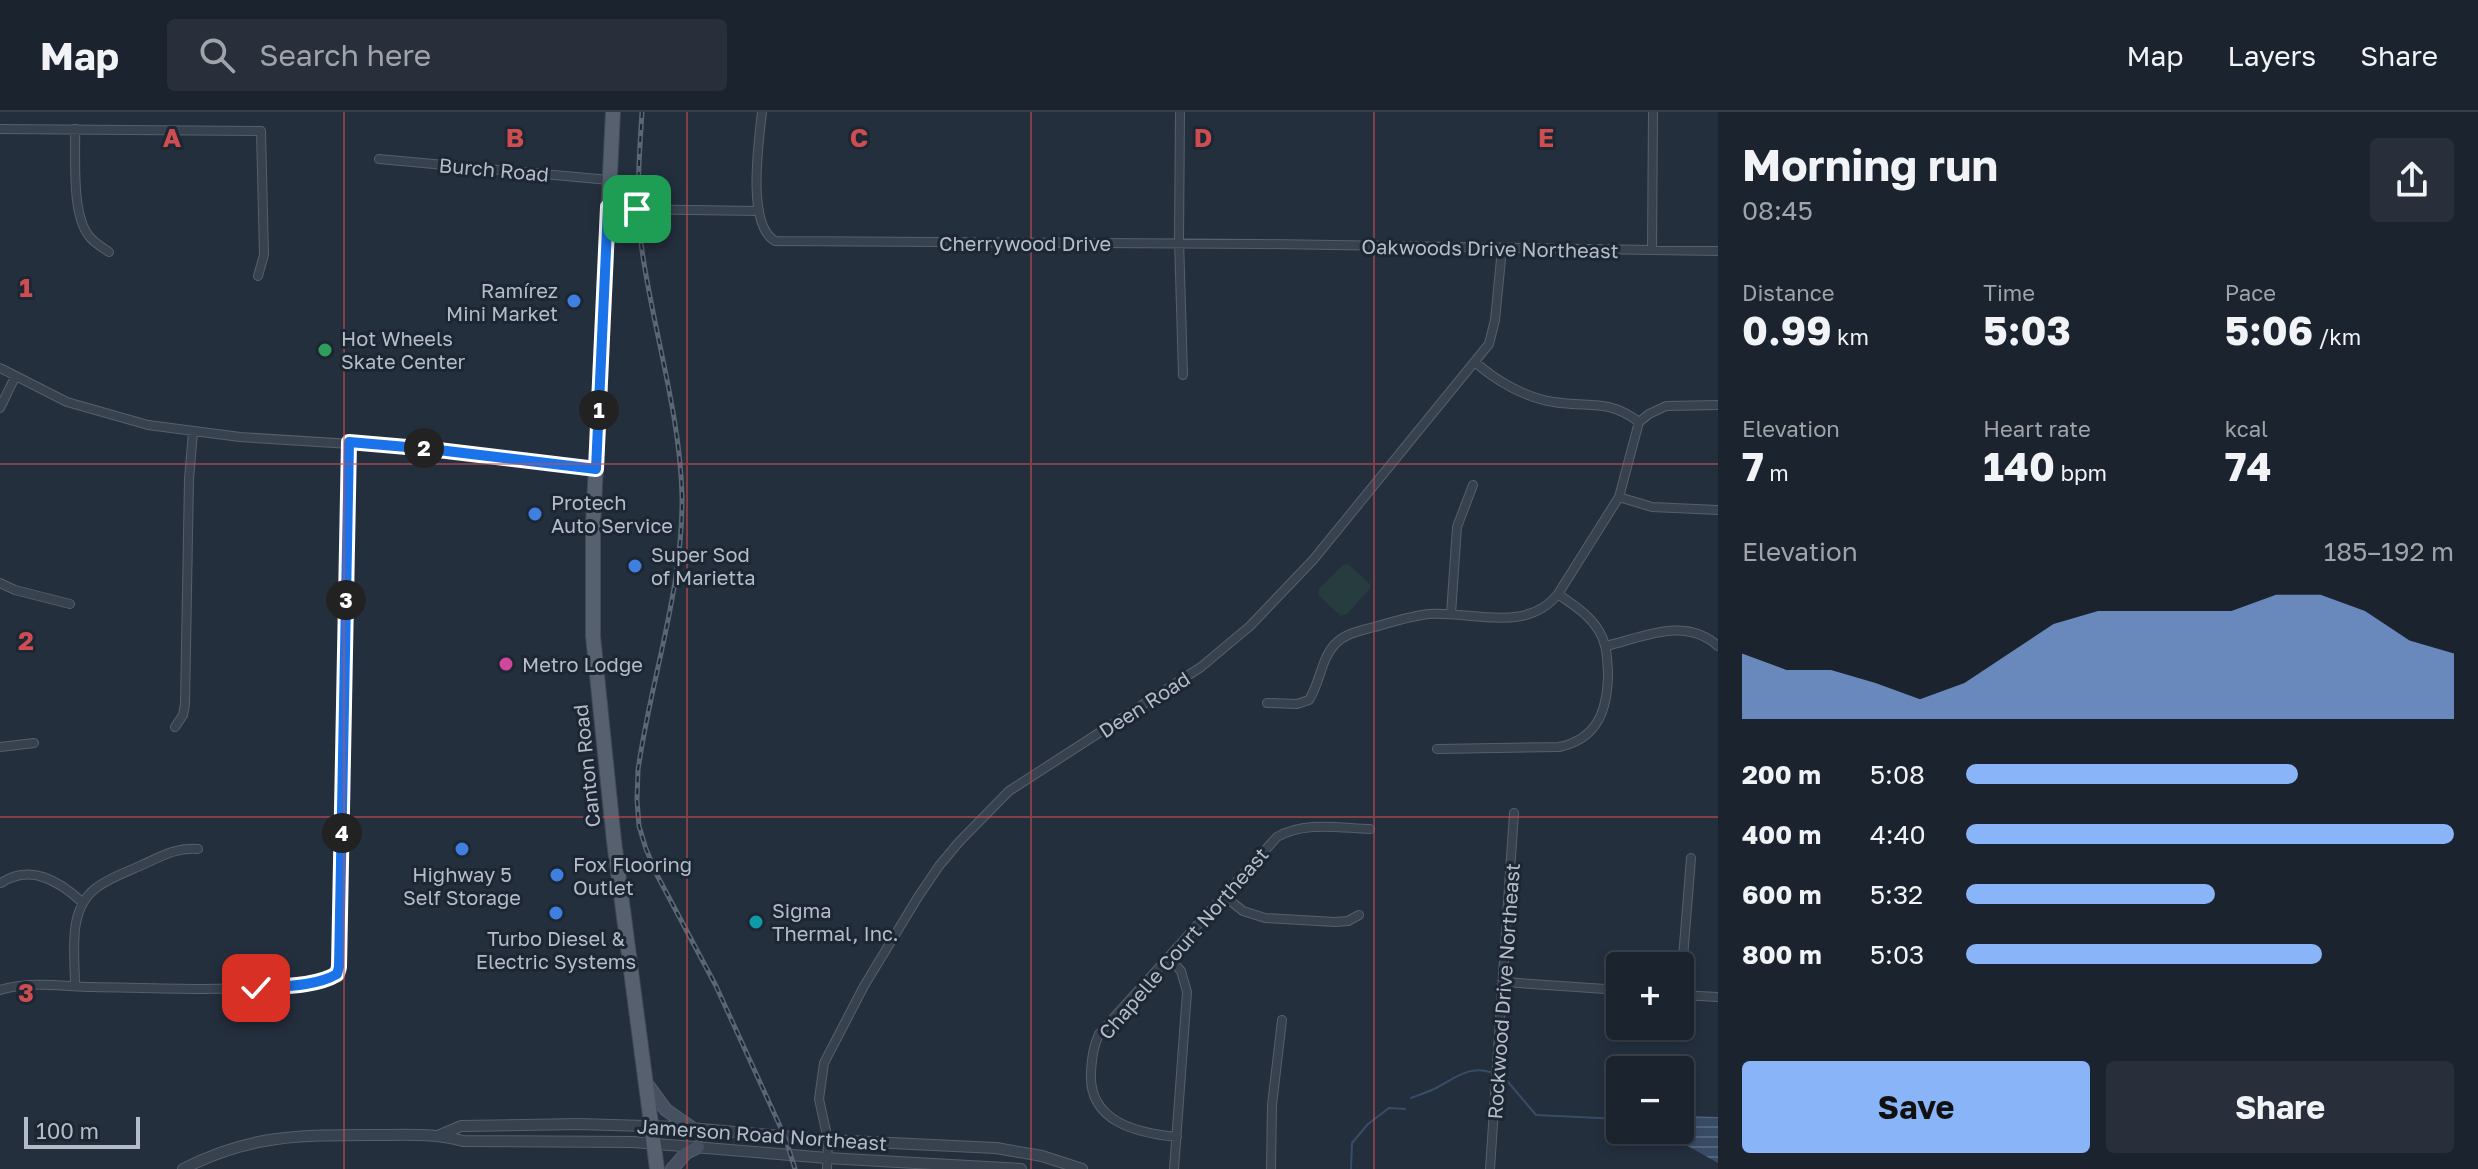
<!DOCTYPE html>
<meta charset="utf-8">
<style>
body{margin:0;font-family:"Golos Text",sans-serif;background:#282f3a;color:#f1f3f6;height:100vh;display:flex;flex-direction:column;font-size:30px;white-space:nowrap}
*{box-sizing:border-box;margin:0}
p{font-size:26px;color:#a0a4aa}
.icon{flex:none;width:44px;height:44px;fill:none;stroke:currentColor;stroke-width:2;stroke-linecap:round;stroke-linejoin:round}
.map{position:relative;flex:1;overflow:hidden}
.drawer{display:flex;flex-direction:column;background:#1b232e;width:760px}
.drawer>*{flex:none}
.controls{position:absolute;left:1606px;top:840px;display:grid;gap:16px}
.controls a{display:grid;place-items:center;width:88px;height:88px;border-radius:8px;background:#1b232e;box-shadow:0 4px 12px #0003,0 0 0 2px #39404a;font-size:40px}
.scale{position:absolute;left:24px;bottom:20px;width:116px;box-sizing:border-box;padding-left:8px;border:4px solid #b4bcc9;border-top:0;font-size:22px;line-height:28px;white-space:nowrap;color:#b4bcc9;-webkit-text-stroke:6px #1d2633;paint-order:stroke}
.pin{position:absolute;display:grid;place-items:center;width:68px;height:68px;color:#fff;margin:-34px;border-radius:16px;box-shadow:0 4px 12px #0006}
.km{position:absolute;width:40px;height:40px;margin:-20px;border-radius:50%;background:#222;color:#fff;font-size:22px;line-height:40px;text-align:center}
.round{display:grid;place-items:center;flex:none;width:84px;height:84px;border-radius:8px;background:#282f3a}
.summary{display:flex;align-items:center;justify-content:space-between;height:136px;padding:0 24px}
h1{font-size:44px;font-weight:700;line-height:60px}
.figures{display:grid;grid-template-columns:repeat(3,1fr);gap:12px;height:136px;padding:8px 24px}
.figures div{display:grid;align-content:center}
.figures b{font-size:40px;font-weight:700}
.figures small{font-size:22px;font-weight:400}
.figures p{font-size:22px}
.chart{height:224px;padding:16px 24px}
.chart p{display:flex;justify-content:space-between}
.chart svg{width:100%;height:144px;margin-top:8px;fill:#8ab4f8;opacity:.7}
.action{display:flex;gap:16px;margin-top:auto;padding:16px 24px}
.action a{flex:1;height:92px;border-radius:8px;background:#8ab4f8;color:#111;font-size:32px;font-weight:700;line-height:92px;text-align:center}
.action a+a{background:#282f3a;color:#f1f3f6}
ul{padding:0 24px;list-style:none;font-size:26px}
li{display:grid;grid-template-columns:128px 96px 1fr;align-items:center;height:60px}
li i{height:20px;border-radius:10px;background:#8ab4f8}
header{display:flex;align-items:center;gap:48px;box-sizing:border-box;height:112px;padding:0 40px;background:#1b232e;border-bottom:2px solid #39404a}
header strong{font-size:38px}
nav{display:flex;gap:44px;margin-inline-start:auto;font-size:28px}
.search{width:560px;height:72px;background:#282f3a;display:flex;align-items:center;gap:20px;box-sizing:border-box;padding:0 28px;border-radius:8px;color:#a0a4aa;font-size:30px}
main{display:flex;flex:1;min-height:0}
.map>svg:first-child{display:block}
</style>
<header>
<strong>Map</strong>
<div class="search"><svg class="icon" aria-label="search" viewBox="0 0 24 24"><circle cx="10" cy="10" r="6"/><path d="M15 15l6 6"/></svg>Search here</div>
<nav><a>Map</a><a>Layers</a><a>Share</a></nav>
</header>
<main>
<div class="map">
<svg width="1718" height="1057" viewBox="0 0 1718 1057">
<defs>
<pattern id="water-rules" width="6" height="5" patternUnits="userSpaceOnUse" patternTransform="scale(2)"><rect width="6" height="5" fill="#394c67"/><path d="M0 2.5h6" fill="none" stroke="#53647b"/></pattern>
</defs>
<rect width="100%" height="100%" fill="#242f3e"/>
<path fill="#263c3f" d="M1348,452L1370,472V476L1347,502L1341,504L1318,483L1319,477L1343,453Z"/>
<path fill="url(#water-rules)" d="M1680,1004L1718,1005V1051L1670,1024L1666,1018H1680Z"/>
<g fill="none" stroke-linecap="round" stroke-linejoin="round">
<path stroke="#394c67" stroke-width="2" d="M1503,964L1536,1003L1620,1007
M1411,986C1419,983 1428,980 1436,976C1454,967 1469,953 1490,960
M1351,1057L1352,1031L1368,1012L1389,996L1405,997"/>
<g stroke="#565f6c" stroke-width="10">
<path id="minor" d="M762,0C759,29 746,112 775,129L1262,132L1718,139
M1180,0L1179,127L1183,263
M0,17L261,19L264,143L258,164
M75,17C76,46 71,101 89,124C94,131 102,135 109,140
M379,47L609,68
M608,95L621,97L759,99
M1652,138L1653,0
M1475,250C1496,269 1526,286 1554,290C1589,296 1608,286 1639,310
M0,256L67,290L148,313L240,325L430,337L596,357
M0,296L15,265
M1619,385L1652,395L1718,398
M0,471L15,478L70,492
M1451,502L1457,415L1473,373
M1606,534C1644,525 1685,504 1718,534
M1267,591L1297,592L1309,588C1320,571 1321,547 1335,532C1346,521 1360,519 1374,515C1392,510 1410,504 1429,502C1472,499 1526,522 1558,482L1619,385L1639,310L1649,302L1666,294L1718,293
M175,615L183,603L185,592L189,367L193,320
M0,635L34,631
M1437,637L1559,635C1598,627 1608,597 1608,560C1607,545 1607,532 1599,519C1589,502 1573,493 1558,482
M1691,746L1680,883L1718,885
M1,771C30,752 58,768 82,790
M1223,783L1243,799L1265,806L1335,810L1348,809L1359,803
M1168,845L1181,859L1187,880L1174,1057
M1503,870L1620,878
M75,874C75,841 67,798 96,776C109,766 126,760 140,754C160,745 176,735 198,737
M0,878C31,869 60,874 92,875C151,876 212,879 271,875C292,873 319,872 337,862L339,855L349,330
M1177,1025C1137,1021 1088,1010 1091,960C1092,946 1093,935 1099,922L1277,725C1305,709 1339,716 1370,717
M827,1057L828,1028L819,987L824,951L864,874L918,785L939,754L959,730L1009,679L1201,555L1250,514L1313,448L1489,232L1495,208L1502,137
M1271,1057L1272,993L1282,908
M1490,1057L1514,701"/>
</g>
<g stroke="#565f6c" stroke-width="12">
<path id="tertiary" d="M440,1023L461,1014L579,1012L678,1015L828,1028L996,1036L1042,1044L1082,1057
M183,1057C250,1022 303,1023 376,1023C406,1023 434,1021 463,1029L633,1030L827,1046L1021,1057"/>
</g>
<g stroke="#565f6c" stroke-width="14">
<path id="secondary" d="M647,972L666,998L692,1016
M672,1057L686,1041L698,1035"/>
</g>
<g stroke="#414a57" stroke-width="16">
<path id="primary" d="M613,0L593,415V524L614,729L657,1057"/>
</g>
<use href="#minor" stroke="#38414e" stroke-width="8"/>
<use href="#tertiary" stroke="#38414e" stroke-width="10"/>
<use href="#secondary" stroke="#465061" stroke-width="12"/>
<use href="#primary" stroke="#56606e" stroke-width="14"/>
<g stroke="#5a6575" stroke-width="5">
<path id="rail" d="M642,0C639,49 635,96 643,145C655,224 680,303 682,384C683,478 651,566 638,658L637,688L639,714L646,737L657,763L716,874L785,1025L795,1057"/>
</g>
<use href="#rail" stroke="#1d2633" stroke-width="2" stroke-dasharray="6" stroke-linecap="butt"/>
</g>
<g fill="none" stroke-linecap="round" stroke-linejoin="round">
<g stroke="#fff" stroke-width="16">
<path id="route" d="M256,876C281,874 315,875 337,862L339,855L349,330L430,337L596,357L608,95L637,97"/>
</g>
<use href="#route" stroke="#1a73e8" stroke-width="10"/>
</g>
<path fill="none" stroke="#ce4d50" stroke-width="2" stroke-opacity="0.55" d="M344,0V1057M687,0V1057M1031,0V1057M1374,0V1057M0,352H1718M0,705H1718"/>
<g fill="#3f7fe0" stroke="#1d2633" stroke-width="3">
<circle cx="574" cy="189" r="8"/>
<circle cx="535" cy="402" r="8"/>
<circle cx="635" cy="454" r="8"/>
<circle cx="462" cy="737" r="8"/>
<circle cx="557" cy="763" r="8"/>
<circle cx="556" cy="801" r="8"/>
</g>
<circle fill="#2e9e5b" stroke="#1d2633" stroke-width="3" cx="325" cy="238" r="8"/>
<circle fill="#d1479c" stroke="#1d2633" stroke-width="3" cx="506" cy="552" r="8"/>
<circle fill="#0f9aa8" stroke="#1d2633" stroke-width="3" cx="756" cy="810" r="8"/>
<g text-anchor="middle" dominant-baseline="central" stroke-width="6" stroke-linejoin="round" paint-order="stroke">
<g font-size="20" fill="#b4bcc9" stroke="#1d2633">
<text transform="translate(494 57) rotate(5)">Burch Road</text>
<text x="1025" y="131">Cherrywood Drive</text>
<text transform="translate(1490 136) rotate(1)">Oakwoods Drive Northeast</text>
<text transform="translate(1144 592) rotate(-33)">Deen Road</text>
<text transform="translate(586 654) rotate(-96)">Canton Road</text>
<text transform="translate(1183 831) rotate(-49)">Chapelle Court Northeast</text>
<text transform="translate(1503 879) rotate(-86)">Rockwood Drive Northeast</text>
<text transform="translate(762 1022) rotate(4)">Jamerson Road Northeast</text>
</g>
<g font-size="20" fill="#b4bcc9" stroke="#1d2633" text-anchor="start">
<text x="558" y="178" text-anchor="end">Ramírez<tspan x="558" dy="23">Mini Market</tspan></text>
<text x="341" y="226">Hot Wheels<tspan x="341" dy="23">Skate Center</tspan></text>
<text x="551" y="390">Protech<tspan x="551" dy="23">Auto Service</tspan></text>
<text x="651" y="442">Super Sod<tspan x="651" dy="23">of Marietta</tspan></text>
<text x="522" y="552">Metro Lodge</text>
<text x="573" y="752">Fox Flooring<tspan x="573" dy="23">Outlet</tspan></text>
<text x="462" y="762" text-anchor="middle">Highway 5<tspan x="462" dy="23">Self Storage</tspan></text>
<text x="772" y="798">Sigma<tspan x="772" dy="23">Thermal, Inc.</tspan></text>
<text x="556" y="826" text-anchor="middle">Turbo Diesel &amp;<tspan x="556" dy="23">Electric Systems</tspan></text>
</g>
</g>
<g font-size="26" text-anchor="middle" font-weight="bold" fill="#ce4d50" stroke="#1d2633" stroke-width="6" stroke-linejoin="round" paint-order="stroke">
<text x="172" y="35">A</text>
<text x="515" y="35">B</text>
<text x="859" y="35">C</text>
<text x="1203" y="35">D</text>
<text x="1546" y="35">E</text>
<text x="26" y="185">1</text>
<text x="26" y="538">2</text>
<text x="26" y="890">3</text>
</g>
</svg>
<div class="controls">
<a>+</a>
<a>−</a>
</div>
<div class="scale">100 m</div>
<div class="pin" style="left:637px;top:97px;background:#1e9e55"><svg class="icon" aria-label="arrive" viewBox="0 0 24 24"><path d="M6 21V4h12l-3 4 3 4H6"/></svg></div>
<div class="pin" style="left:256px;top:876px;background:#d93025"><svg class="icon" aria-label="check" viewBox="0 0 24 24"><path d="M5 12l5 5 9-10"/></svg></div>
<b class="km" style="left:599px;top:298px">1</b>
<b class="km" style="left:424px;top:336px">2</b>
<b class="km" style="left:346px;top:488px">3</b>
<b class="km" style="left:342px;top:721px">4</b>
</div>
<section class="drawer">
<div class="summary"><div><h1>Morning run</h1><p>08:45</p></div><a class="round"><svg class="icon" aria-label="share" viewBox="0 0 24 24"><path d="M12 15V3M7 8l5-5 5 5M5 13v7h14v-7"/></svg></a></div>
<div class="figures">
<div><p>Distance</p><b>0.99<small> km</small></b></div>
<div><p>Time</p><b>5:03</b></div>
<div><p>Pace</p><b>5:06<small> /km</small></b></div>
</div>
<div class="figures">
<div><p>Elevation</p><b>7<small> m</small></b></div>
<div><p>Heart rate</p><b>140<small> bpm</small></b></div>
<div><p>kcal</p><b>74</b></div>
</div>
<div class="chart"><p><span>Elevation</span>185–192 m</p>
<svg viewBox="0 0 160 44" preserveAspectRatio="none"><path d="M0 44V24L10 29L20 29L30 33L40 38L50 33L60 24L70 15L80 11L90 11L100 11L110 11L120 6L130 6L140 11L150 20L160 24V44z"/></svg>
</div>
<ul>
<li><b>200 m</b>5:08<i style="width:68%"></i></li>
<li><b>400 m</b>4:40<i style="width:100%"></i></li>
<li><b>600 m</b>5:32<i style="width:51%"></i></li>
<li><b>800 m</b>5:03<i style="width:73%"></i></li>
</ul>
<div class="action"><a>Save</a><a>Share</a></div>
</section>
</main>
